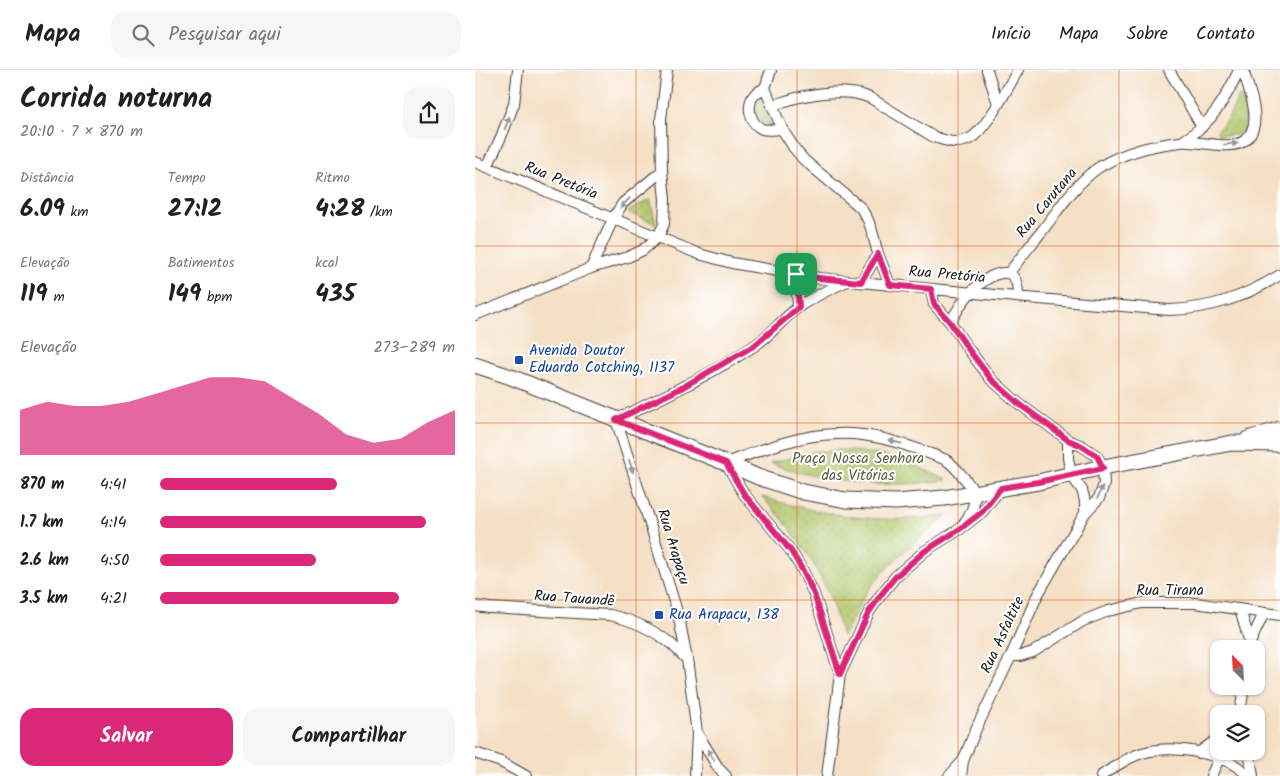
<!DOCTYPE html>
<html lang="pt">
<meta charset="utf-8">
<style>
body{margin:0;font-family:Kalam,sans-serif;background:#f6f6f6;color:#202124;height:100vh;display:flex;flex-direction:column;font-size:19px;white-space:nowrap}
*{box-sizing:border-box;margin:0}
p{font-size:16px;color:#757577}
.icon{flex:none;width:28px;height:28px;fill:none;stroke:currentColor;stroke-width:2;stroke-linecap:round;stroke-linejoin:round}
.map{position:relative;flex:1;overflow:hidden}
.sheet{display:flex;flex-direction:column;background:#fff;width:475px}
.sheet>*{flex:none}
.needle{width:32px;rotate:336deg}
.controls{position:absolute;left:735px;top:570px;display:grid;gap:10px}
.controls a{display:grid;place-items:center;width:55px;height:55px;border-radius:10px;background:#fff;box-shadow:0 1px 4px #0004;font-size:25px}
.pin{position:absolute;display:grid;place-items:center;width:42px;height:42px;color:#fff;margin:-21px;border-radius:10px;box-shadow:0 2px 8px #0006}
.round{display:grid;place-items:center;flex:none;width:52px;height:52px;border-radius:15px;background:#f6f6f6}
.overview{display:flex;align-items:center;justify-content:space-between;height:85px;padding:0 20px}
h1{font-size:28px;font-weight:700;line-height:38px}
.figures{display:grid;grid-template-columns:repeat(3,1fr);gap:8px;height:85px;padding:5px 20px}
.figures div{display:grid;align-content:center}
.figures b{font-size:25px;font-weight:700}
.figures small{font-size:14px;font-weight:400}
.figures p{font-size:14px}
.chart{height:140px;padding:10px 20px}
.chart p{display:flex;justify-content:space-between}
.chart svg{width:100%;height:90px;margin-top:5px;fill:#db2777;opacity:.7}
.cta{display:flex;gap:10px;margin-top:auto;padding:10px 20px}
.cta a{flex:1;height:58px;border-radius:15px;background:#db2777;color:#fff;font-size:20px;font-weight:700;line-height:58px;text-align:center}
.cta a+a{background:#f6f6f6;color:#202124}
ul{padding:0 20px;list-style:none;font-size:16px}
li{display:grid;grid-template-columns:80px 60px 1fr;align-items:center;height:38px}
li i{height:12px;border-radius:6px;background:#db2777}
header{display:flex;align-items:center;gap:30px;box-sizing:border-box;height:70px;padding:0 25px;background:#fff;border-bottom:1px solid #e0e0e0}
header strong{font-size:24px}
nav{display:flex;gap:28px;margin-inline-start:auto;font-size:18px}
.search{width:350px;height:45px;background:#f6f6f6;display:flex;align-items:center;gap:12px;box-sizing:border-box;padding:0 18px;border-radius:15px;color:#757577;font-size:19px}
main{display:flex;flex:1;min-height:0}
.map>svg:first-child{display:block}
</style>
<header>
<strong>Mapa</strong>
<div class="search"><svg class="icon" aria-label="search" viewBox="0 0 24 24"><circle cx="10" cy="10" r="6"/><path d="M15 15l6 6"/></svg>Pesquisar aqui</div>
<nav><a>Início</a><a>Mapa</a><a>Sobre</a><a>Contato</a></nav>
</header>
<main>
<section class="sheet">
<div class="overview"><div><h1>Corrida noturna</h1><p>20:10 · 7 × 870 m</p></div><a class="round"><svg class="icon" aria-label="share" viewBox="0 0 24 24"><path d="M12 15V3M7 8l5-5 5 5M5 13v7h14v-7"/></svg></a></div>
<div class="figures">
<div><p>Distância</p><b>6.09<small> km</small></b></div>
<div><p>Tempo</p><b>27:12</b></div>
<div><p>Ritmo</p><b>4:28<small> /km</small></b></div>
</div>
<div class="figures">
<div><p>Elevação</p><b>119<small> m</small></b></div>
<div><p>Batimentos</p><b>149<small> bpm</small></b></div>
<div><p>kcal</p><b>435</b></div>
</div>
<div class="chart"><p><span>Elevação</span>273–289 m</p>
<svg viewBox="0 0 160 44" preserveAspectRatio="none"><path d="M0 44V22L10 18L20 20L30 20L40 18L50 14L60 10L70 6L80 6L90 8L100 16L110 24L120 34L130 38L140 36L150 28L160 22V44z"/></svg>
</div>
<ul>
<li><b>870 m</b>4:41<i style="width:60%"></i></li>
<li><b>1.7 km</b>4:14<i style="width:90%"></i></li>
<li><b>2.6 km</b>4:50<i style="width:53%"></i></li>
<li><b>3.5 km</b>4:21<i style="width:81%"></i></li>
</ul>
<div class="cta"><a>Salvar</a><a>Compartilhar</a></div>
</section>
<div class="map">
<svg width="805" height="706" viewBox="0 0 805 706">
<defs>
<pattern id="park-dots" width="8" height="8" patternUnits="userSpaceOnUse" patternTransform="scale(1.25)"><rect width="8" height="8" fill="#b1c66a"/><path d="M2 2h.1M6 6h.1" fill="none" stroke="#98aa5b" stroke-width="1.8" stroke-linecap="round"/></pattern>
</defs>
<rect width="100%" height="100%" fill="#fff"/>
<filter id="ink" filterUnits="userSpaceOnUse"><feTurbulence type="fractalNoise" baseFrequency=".02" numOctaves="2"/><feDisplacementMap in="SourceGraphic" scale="10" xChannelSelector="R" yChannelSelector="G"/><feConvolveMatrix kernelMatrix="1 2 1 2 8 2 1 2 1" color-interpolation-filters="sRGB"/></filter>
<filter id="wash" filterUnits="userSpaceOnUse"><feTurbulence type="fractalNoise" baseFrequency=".0096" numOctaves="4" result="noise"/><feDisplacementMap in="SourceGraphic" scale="20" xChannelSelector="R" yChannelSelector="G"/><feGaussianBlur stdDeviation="1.12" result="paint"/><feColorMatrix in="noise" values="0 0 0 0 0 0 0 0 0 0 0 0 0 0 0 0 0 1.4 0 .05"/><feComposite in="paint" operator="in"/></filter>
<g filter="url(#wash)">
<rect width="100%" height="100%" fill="#f5e0c6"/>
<path fill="url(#park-dots)" stroke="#667143" d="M764,26H766C771,37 771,48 769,59L763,65H744L743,64L742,61L753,48Z
M287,27L291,43L296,54C293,53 290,54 288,53C277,47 281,34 287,27Z
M175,129L181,154L154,143V141Z
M364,380C407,382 433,391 472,410C412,419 352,414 295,393L339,382Z
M287,427C347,445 411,456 473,445L426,484L401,510L390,525L368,567L366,563C354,512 324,464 287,427Z"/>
</g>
<g filter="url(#ink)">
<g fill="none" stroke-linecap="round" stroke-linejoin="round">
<g stroke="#3d3936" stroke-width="12">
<path id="street" d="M296,0L290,18L307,59L319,78L329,90L386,138L393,150L397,161L403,184L415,215
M512,0L523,34
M694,0L727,57
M290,18C287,20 282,22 280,24C271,34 274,53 287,59C293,61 300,59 307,59
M297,36C323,25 369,16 395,28C403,32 410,38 418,42C431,50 444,58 457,66C465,69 472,72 480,72C486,72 494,70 499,66C515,52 532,19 543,0
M708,71C737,53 750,30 764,0
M0,92L224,184L257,193L343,208L552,228L694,240C736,239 769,227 805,205
M12,97L26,67L39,34L43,0
M116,198L138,149L148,133L187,101
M534,203C544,189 556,175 567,161C584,139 601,112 626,96C650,82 678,75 705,72C724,70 755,81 769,71C790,56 774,20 768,0
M321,204L323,237
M386,212L403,184
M456,219L459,234L475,252L494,280L516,309L543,333L593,370L607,376L622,386L628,397L629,414L624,428L610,443L562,526L536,586L501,659L488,691L486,706
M0,245L116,198L153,187L168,180L183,167L189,154L190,129L187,101L186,49L192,0
M475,252C482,242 487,231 496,222C513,205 544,187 543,227
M593,370V388L596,405L607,420L610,431V443
M0,536L15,538L135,545C157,550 177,559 195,573C201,578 206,584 212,589
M765,539L775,573
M774,579L775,573L789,543
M536,586H545L558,582L608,551L633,541L667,533H720L805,545
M365,604L339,524L328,501L316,481L269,424L251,393C286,380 322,365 361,364C392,362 424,372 453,383C459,385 465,387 471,390C478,394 484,402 490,409C493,413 499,419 499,425C501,438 492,449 485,459
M765,644L769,616
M222,663L244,699L251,706
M774,681L778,706
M0,683L26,692L51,706
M723,683L744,668
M220,706L222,663L212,589L204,548L176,457L141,350C188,327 235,305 279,276C296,265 308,248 325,236C339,226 356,219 372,211
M352,706L365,604L394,542L405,526L421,506L450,481L485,459L507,442L526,418
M474,706L488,691
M626,706C639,697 652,688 667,683C698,674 751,682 773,706
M736,706L747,682"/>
</g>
<g stroke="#3d3936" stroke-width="17">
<path id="secondary" d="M0,295L36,307L251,393L283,407L328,422L371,430L421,432L469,428L563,412L628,397L757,373L805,374
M773,369L805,359"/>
</g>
<use href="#street" stroke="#fff" stroke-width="10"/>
<use href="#secondary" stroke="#fff" stroke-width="15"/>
</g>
<defs><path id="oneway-solid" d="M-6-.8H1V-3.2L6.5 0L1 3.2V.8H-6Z" transform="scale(1.25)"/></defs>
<g fill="#999">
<use href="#oneway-solid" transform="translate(32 53) rotate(-70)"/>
<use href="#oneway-solid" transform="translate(756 74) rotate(-6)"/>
<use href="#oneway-solid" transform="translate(150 133) rotate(133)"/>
<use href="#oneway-solid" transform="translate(420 372) rotate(-167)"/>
<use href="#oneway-solid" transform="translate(156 396) rotate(72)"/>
<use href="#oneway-solid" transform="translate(625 422) rotate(-68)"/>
<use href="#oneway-solid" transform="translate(236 685) rotate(-122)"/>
</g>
</g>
<g fill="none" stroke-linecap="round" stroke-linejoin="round" filter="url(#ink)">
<g stroke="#fff" stroke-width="10">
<path id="route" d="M403,184L415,215L456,219L459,234L475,252L494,280L516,309L543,333L593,370L607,376L622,386L628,398L563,412L526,418L507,442L485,459L450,481L421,506L405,526L394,542L365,604L339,524L328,501L316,481L269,424L251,393L141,350L208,317L280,275L324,237L321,204L343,208L386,212Z"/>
</g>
<use href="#route" stroke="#db2777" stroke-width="6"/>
</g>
<path fill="none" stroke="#de560d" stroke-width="1" stroke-opacity="0.55" d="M161,0V706M322,0V706M483,0V706M644,0V706M0,176H805M0,353H805M0,530H805"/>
<g fill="#1a4fb4" stroke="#fff" stroke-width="2">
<rect x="39" y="285" width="10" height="10" rx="2.5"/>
<rect x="179" y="540" width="10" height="10" rx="2.5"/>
</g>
<g text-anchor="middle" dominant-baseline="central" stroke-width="4" stroke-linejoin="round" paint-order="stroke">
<g font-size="15" fill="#1c1c1c" stroke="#fff">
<text transform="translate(86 111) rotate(22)">Rua Pretória</text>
<text transform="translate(572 133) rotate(-50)">Rua Carutana</text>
<text transform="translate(472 205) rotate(5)">Rua Pretória</text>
<text transform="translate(198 477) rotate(73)">Rua Arapaçu</text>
<text x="695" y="521">Rua Tirana</text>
<text transform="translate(99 529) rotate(4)">Rua Tauandê</text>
<text transform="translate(528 565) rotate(-65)">Rua Asfaltite</text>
</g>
<g font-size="15" fill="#164399" stroke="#fff" text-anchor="start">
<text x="54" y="281">Avenida Doutor<tspan x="54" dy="17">Eduardo Cotching, 1137</tspan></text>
<text x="194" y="545">Rua Arapacu, 138</text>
</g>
<g font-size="15" fill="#58603b" stroke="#fff">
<text x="383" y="389">Praça Nossa Senhora<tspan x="383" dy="17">das Vitórias</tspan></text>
</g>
</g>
</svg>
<div class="controls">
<a><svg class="needle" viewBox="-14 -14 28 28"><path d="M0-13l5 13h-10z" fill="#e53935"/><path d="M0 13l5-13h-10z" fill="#757577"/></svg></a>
<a><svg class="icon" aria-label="layers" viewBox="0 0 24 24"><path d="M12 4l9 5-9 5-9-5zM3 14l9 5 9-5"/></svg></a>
</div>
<div class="pin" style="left:321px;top:204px;background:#1e9e55"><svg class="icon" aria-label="arrive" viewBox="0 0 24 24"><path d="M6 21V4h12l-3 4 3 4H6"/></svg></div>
</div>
</main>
